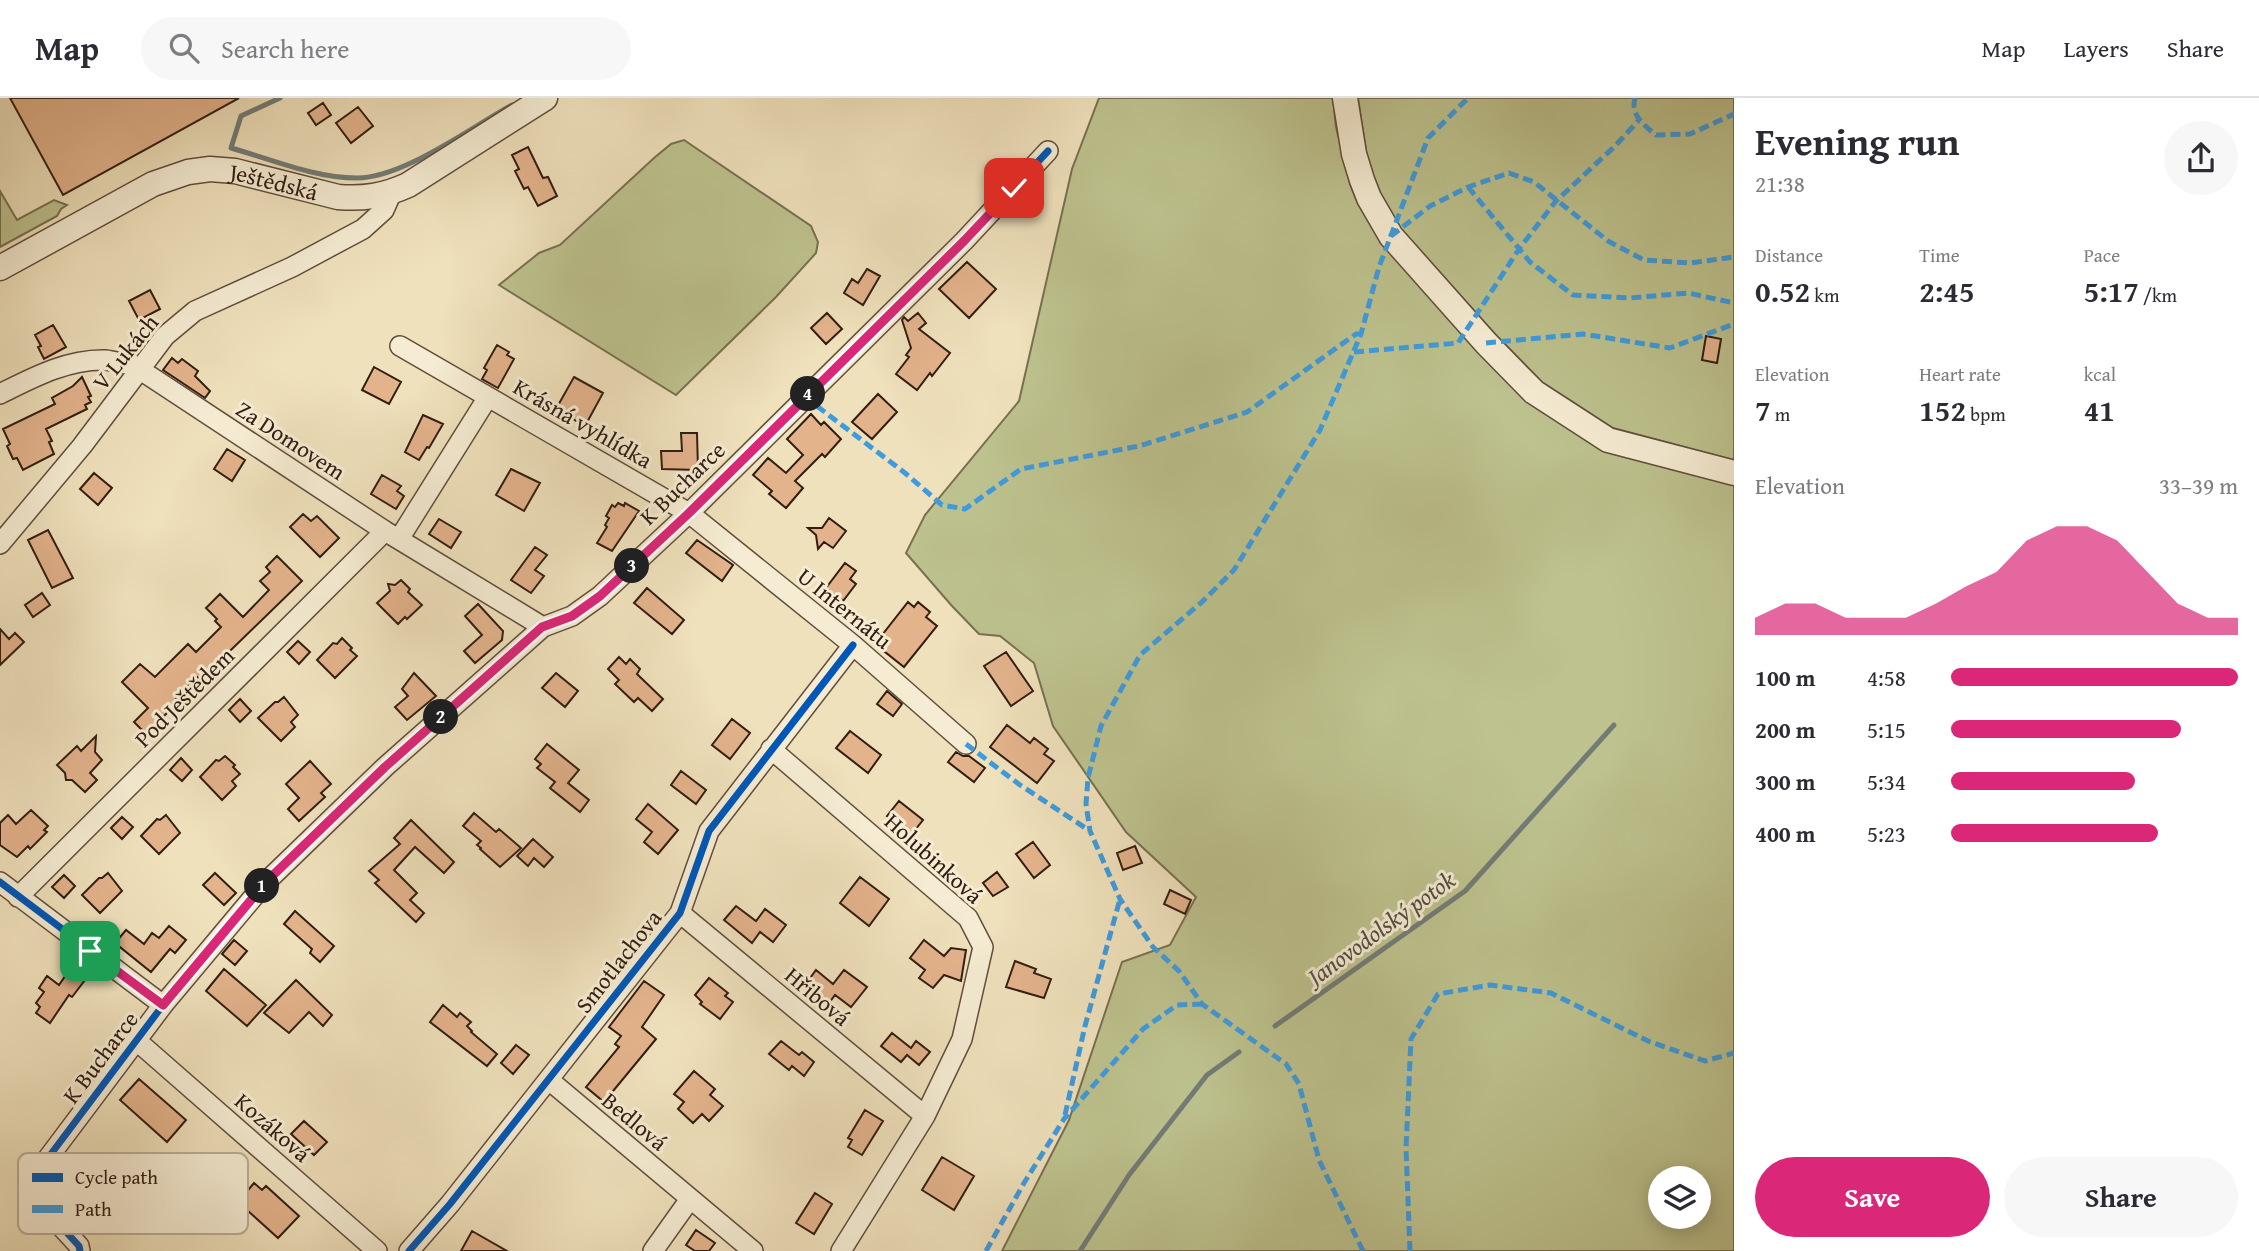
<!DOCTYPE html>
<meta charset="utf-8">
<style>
body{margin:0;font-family:"Gentium Book Plus",serif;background:#f7f7f7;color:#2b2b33;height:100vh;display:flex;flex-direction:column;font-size:26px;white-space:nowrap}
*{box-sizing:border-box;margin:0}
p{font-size:23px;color:#7c7c81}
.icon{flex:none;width:38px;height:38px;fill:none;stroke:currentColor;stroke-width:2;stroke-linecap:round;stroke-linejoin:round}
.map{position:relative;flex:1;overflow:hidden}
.side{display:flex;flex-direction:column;background:#fff;width:525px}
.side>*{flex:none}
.fabs{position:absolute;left:1648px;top:1068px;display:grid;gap:14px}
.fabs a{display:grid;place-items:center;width:63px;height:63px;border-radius:50%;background:#fff;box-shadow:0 4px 18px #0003;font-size:35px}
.pin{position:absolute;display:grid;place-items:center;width:60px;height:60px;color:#fff;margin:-30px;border-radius:14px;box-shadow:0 4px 10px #0006}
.km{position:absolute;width:35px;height:35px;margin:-18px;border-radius:50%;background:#222;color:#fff;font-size:19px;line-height:35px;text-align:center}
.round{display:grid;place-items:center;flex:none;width:74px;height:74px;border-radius:37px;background:#f7f7f7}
.summary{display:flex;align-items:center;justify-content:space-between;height:119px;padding:0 21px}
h1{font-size:38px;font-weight:700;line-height:52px}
.figures{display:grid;grid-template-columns:repeat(3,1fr);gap:10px;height:119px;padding:7px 21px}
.figures div{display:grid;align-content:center}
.figures b{font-size:30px;font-weight:700}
.figures small{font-size:19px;font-weight:400}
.figures p{font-size:19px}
.chart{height:196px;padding:14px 21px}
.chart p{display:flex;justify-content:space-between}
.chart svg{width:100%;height:126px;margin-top:7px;fill:#db2777;opacity:.7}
.button{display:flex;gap:14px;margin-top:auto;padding:14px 21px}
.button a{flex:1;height:80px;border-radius:42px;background:#db2777;color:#fff;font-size:28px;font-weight:700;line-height:80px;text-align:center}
.button a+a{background:#f7f7f7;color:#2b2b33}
ul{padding:0 21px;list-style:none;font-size:23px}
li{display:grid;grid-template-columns:112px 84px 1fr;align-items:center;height:52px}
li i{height:18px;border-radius:9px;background:#db2777}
header{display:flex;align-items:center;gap:42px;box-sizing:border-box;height:98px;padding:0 35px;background:#fff;border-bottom:2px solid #e1e1e2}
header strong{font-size:33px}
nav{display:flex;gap:38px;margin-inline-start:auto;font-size:24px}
.search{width:490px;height:63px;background:#f7f7f7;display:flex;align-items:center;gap:18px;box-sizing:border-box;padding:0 24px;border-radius:38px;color:#7c7c81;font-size:26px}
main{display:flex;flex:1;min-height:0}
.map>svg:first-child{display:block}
</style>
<header>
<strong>Map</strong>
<div class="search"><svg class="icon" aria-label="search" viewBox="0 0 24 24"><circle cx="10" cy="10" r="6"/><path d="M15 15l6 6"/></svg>Search here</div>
<nav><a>Map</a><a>Layers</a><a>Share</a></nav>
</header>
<main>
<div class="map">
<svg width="1734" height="1153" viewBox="0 0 1734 1153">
<rect width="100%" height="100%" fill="#efe1bc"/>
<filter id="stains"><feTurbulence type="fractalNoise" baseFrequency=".00286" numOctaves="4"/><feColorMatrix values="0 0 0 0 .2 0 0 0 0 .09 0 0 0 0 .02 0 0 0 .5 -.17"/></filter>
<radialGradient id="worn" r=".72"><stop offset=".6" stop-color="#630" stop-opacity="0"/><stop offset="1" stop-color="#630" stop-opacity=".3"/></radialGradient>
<path fill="#bdc28e" stroke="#787050" stroke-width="2" fill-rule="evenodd" d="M1099,0H1333L1336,29L1350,86L1358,105L1381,145L1526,303L1603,353L1734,387V1153H1002L1069,1022L1122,864L1170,847L1196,799L1126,734L1053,628L1034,565L1000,538L979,536L952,508L906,455L925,417L1019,303L1072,71ZM1661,1080H1699V1118H1661Z
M1358,0H1734V362L1613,330L1542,284L1495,236L1401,131L1380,95L1373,78L1366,53Z
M684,42L811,128L818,144L816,155L776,199L676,297L499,187L539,155L560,147L654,60L671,46Z
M0,93L17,122L54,102L67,107L61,111L57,118L0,149Z"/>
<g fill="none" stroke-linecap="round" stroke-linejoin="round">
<path stroke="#727c76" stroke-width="5" d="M280,0L241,18L231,50C271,61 314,80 357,80C403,80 470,30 512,7
M1275,928L1465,793L1614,627
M1080,1153L1129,1077L1207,977L1239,954"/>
</g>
<path fill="#e3b38c" stroke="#321d13" stroke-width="2" d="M10,0H239L63,97Z
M323,5L331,17L316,27L308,15Z
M358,9L373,28L351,45L336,25Z
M528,49L543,80L548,79L557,98L538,108L528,89L524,91L515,73L519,71L512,57Z
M967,164L996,191L969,220L939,191Z
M867,171L880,178L863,207L844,195L852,181L858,185Z
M150,192L160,211L139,222L129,203Z
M827,215L842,231L826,246L811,230Z
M918,215L926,225L919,231L950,255L932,278L930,275L917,292L896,276L909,259L906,257L911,250L902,222L904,219L908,223Z
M53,227L66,249L44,261L38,249L41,248L35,237Z
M1706,238L1721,241L1717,265L1702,262Z
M497,247L509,254L507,257L514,261L498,290L482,281L487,272L484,270Z
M172,260L178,265L182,261L198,273L195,278L210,293L205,300L163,272Z
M374,269L401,284L389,306L362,292Z
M82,279L91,298L88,299L91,304L85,307L87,311L46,331L52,343L49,344L54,356L23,372L17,360L13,361L7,348L10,346L3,331L55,306L52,300L73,288Z
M574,279L603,295L585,328L556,311Z
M878,296L897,314L872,341L852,324Z
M811,316L821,327L824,324L841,341L825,359L822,356L795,383L803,390L786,410L769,396L772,393L753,377L768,360L786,375L803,357L787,341Z
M423,317L443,326L429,350L427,349L419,362L405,354Z
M681,335H697L698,372L662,371L661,353H682Z
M227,351L245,362L232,383L214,371Z
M511,371L540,385L524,413L496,397Z
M94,375L112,390L98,407L80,391Z
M382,377L401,388L397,393L404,398L396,411L371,396Z
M618,405L624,408L625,405L639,413L612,453L597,445L607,429L605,427L609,420L606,418L612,407L615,409Z
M303,416L311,423L317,418L339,440L320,459L290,429Z
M829,420L846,433L833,450L824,444L818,451L816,437L808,430H822Z
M439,421L461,434L451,450L429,436Z
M48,432L73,480L52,490L28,442Z
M697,442L733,467L722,483L686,455Z
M535,449L547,457L535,472L544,478L531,495L511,482Z
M277,458L302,483L200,582L197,579L176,600L179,603L146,636L134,624L148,610L122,584L140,566L155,579L188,546L196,554L221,529L215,523L217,521L206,510L220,496L243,519L269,492L260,483L270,474L266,469Z
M845,465L856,473L850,481L856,486L843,503L826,490Z
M401,482L410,491L408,494L422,507L407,521L405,519L398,526L377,505L390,493L388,486L395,487Z
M647,490L684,522L672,536L634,505Z
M42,495L50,507L33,519L25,507Z
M908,504L914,509L918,504L930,514L926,519L937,528L904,569L875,546Z
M478,506L503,533L502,542L475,565L464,553L482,537L465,518Z
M0,531L9,541L15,535L24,544L0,567Z
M342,540L352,550L350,552L357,558L335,580L317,562L333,545L337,546Z
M298,543L310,554L299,566L287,554Z
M1006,554L1033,593L1011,608L984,568Z
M619,559L626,566L630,561L640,571L637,576L663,601L652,613L638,600L634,604L615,586L619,582L608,571Z
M414,575L436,598L407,622L395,609L408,598L402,591Z
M556,575L578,593L565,609L542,590Z
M887,593L902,606L893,618L877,606Z
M284,599L298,617L291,624L295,629L281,643L258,620L275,604H278Z
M240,601L251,613L240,624L229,612Z
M732,621L750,635L730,661L712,647Z
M1007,627L1030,645L1034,640L1048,651L1044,656L1054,663L1037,685L990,649Z
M850,633L881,657L868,675L836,650Z
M96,638L95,654L102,662L90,675L97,682L85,694L72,682H66L65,675L57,667L77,648L81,653Z
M547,646L579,672L568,685L589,702L580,714L550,690L555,684L537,670L541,666L535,661Z
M956,654L963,658H969L985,670L974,684L948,664Z
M225,658L235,667L233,669L240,676L232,683L236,688L222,702L200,679L216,662L219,663Z
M181,660L192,672L182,683L170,672Z
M310,663L331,686L321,695L325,699L299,723L288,711L299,700L286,686Z
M681,673L706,692L696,706L671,687Z
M899,703L923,722L911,737L887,718Z
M648,706L678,732L658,756L644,744L652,734L636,721Z
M31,712L48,728L44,732L47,734L30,751L28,748L17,759L0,747V725L8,717L16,726Z
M474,715L496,734L499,731L521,750L500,769L480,751L481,750L477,747L481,743L463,728Z
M166,717L180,735L159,756L141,738L157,721L160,722Z
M122,719L133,729L122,741L111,730Z
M411,722L454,764L444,775L415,749L394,772L417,795L410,802L424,815L416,824L375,785L379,782L369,773L400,746L394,740Z
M533,741L553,759L544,769L534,760L528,768L517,758Z
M1033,744L1050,767L1034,780L1016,756Z
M1135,748L1142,765L1123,772L1117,755Z
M997,774L1008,789L993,798L983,785Z
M108,775L122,793L100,815L82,797L99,780H102Z
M215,775L236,795L224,807L203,787Z
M64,777L75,788L64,800L52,789Z
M860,779L889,801L869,828L840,805Z
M1170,792L1191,802L1185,816L1164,806Z
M736,808L756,823L765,811L786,827L773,844L760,834L752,845L724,822Z
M295,813L334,848L320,864L310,855L312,851L284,826Z
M169,828L186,842L175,855L170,851L151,874L115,845L126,832L144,846L152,835L159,840Z
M234,842L247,853L235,867L222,856Z
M924,842L944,858L951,850L966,852L961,883L944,877L933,890L919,880L925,872L910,860Z
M1015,863L1036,871L1034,875L1051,881L1044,900L1006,889Z
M70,871L85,882L72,899L69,897L50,925L36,915L40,909L36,905L44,894L39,890L47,878L59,887Z
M224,871L266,907L247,928L206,893Z
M816,872L833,886L844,872L867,889L851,909L835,897L829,905L805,887Z
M709,880L728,895L725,898L733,904L720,921L700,906L702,904L695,897Z
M296,882L332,917L323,928L309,914L289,935L264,915Z
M644,883L664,897L642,929L656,941L604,1004L586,989L619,949L615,946L621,938L609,929Z
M443,907L457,919L460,915L471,924L467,928L472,933L471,934L497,956L487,968L430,924Z
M892,935L911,950L916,943L930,954L919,967L907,957L901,964L881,948Z
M781,943L799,957L802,954L814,964L804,978L792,968L789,972L769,956Z
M516,947L529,957L513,976L501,965Z
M694,973L715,991L710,997L723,1008L709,1023L702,1016L693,1025L678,1011L684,1004L674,996Z
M139,981L186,1022L167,1044L120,1002Z
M865,1012L883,1023L862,1057L848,1049L852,1042L848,1040Z
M304,1023L327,1044L314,1057L291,1036Z
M942,1059L974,1078L954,1112L922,1092Z
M254,1085L262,1092L266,1088L299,1118L278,1140L238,1104Z
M815,1095L832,1106L814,1136L796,1125Z
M696,1132L715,1145L709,1153H695L686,1147Z
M472,1133L507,1153H461Z"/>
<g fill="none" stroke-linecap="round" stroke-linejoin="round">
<g stroke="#614e3d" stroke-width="22">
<path id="minor" d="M400,248L689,415L853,547L966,646
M0,296C32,280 67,261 105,262C114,263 124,266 133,267L385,433L543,529
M399,441L488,299
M0,446L82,348L165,238L195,213L292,169L363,131L384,112L392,94
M771,651L968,820L983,849L962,941L925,1018L841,1153
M0,784L163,907
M18,799L385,433
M680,815L925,1018
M137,943L377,1153
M549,982L753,1153
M80,1153L79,1148L46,1112L39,1087L45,1064L163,907L266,784L385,669L543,529L572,518L600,498L689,415L964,143L1048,53
M409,1153L450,1106L680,815L709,733L853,547
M653,1153L690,1101"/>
</g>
<g stroke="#614e3d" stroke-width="27">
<g id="tertiary">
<path d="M1345,0L1354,56L1362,82L1369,100L1391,138L1486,245L1534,294L1608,342L1734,375"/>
<path id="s1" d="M0,170L153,86L188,74L210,71L235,73L338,99C364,101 384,98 408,87L545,0"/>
</g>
</g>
<use href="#minor" stroke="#f5ecd3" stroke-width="19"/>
<use href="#tertiary" stroke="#f5ecd3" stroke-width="24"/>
<path stroke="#3e9bde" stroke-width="5" stroke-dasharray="10 5" stroke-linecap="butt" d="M1635,0C1630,17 1644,27 1656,37L1690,36L1734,16
M1468,89L1530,164L1573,197L1630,200L1688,195L1734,205
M1391,138L1430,108L1468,89L1509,75L1534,84L1608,143L1644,162L1690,165L1734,159
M1486,245L1583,236L1670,250L1734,226
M1354,254L1458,245L1519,151L1556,103L1614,49L1639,22
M805,299L905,375L942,407L965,411L1021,371L1139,348L1247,314L1356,236H1361
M966,646L1020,687L1090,733
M1065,1017L1085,928L1120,801
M986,1153L1024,1085L1064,1021L1143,931L1177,907L1202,906
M1363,1153L1319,1062L1299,986L1286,966L1202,906L1179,873L1153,849L1120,801L1090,733L1086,706L1088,680L1101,628L1140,557L1203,503L1234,472L1320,332L1361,236L1379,169L1428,40L1468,0
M1410,1153L1406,1050L1411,941L1438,896L1490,887L1551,895L1648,943L1705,963L1734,955"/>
<g stroke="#f5ecd3" stroke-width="11">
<path id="cycleway" d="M0,784L163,907
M80,1153L79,1148L46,1112L39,1087L45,1064L163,907L266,784L385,669L543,529L572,518L600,498L689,415L964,143L1048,53
M409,1153L450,1106L680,815L709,733L853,547"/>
</g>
<use href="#cycleway" stroke="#0057b8" stroke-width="7"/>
</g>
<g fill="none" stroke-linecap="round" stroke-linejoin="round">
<g stroke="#fff" stroke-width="14">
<path id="route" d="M90,853L163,907L266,784L385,669L542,529L572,518L600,498L689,415L964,143L1014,90"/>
</g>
<use href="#route" stroke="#db2777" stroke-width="9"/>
</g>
<g text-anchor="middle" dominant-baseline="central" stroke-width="6" stroke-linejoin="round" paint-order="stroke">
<g font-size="23" fill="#321d13" stroke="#f5ecd3">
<text stroke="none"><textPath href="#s1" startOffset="299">Ještědská</textPath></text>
<text transform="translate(125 254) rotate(-51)">V Lukách</text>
<text transform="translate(583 325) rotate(30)">Krásná vyhlídka</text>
<text transform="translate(291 342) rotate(33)">Za Domovem</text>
<text transform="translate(682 385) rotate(-44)">K Bucharce</text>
<text transform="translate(845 510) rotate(39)">U Internátu</text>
<text transform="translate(184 599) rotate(-45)">Pod Ještědem</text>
<text transform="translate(934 760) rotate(42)">Holubinková</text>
<text transform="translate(618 863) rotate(-52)">Smotlachova</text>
<text transform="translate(818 898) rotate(40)">Hřibová</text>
<text transform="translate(100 959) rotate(-53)">K Bucharce</text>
<text transform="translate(635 1023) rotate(40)">Bedlová</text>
<text transform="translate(273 1029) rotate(41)">Kozáková</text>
</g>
<g font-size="24" font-style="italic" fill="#524d45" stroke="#f5ecd3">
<text transform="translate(1381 830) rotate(-36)">Janovodolský potok</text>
</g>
</g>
<rect x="18" y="1055" width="230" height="81" rx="10" fill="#f5ecd3" stroke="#baae99" stroke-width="2"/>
<rect x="32" y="1075" width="31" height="9" fill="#0057b8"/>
<rect x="32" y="1107" width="31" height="8" fill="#3e9bde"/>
<g font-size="19" fill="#321d13">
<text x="75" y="1086">Cycle path</text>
<text x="75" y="1118">Path</text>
</g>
<rect width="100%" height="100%" filter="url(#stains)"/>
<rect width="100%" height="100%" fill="url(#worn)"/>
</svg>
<div class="fabs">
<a><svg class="icon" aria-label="layers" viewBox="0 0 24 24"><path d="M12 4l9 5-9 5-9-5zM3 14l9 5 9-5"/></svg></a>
</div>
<div class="pin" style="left:90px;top:853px;background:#1e9e55"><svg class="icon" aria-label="arrive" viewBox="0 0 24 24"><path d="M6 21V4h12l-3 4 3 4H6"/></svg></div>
<div class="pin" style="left:1014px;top:90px;background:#d93025"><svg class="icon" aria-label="check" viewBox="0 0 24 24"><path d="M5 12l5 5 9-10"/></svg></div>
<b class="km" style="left:262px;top:788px">1</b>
<b class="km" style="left:441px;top:619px">2</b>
<b class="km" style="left:632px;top:468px">3</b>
<b class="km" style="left:808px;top:296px">4</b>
</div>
<section class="side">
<div class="summary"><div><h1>Evening run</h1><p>21:38</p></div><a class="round"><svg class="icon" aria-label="share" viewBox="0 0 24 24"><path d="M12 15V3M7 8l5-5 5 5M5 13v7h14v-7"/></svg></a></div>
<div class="figures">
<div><p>Distance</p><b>0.52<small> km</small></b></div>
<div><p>Time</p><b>2:45</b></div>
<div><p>Pace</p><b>5:17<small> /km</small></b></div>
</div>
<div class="figures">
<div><p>Elevation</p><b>7<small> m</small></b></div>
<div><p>Heart rate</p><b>152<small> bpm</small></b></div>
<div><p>kcal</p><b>41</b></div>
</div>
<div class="chart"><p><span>Elevation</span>33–39 m</p>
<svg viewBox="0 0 160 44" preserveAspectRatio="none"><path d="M0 44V38L10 33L20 33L30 38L40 38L50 38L60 33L70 27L80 22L90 11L100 6L110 6L120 11L130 22L140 33L150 38L160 38V44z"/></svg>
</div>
<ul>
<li><b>100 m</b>4:58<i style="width:100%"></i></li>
<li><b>200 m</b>5:15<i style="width:80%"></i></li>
<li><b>300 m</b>5:34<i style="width:64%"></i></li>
<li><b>400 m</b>5:23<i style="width:72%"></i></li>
</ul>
<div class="button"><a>Save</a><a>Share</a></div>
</section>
</main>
